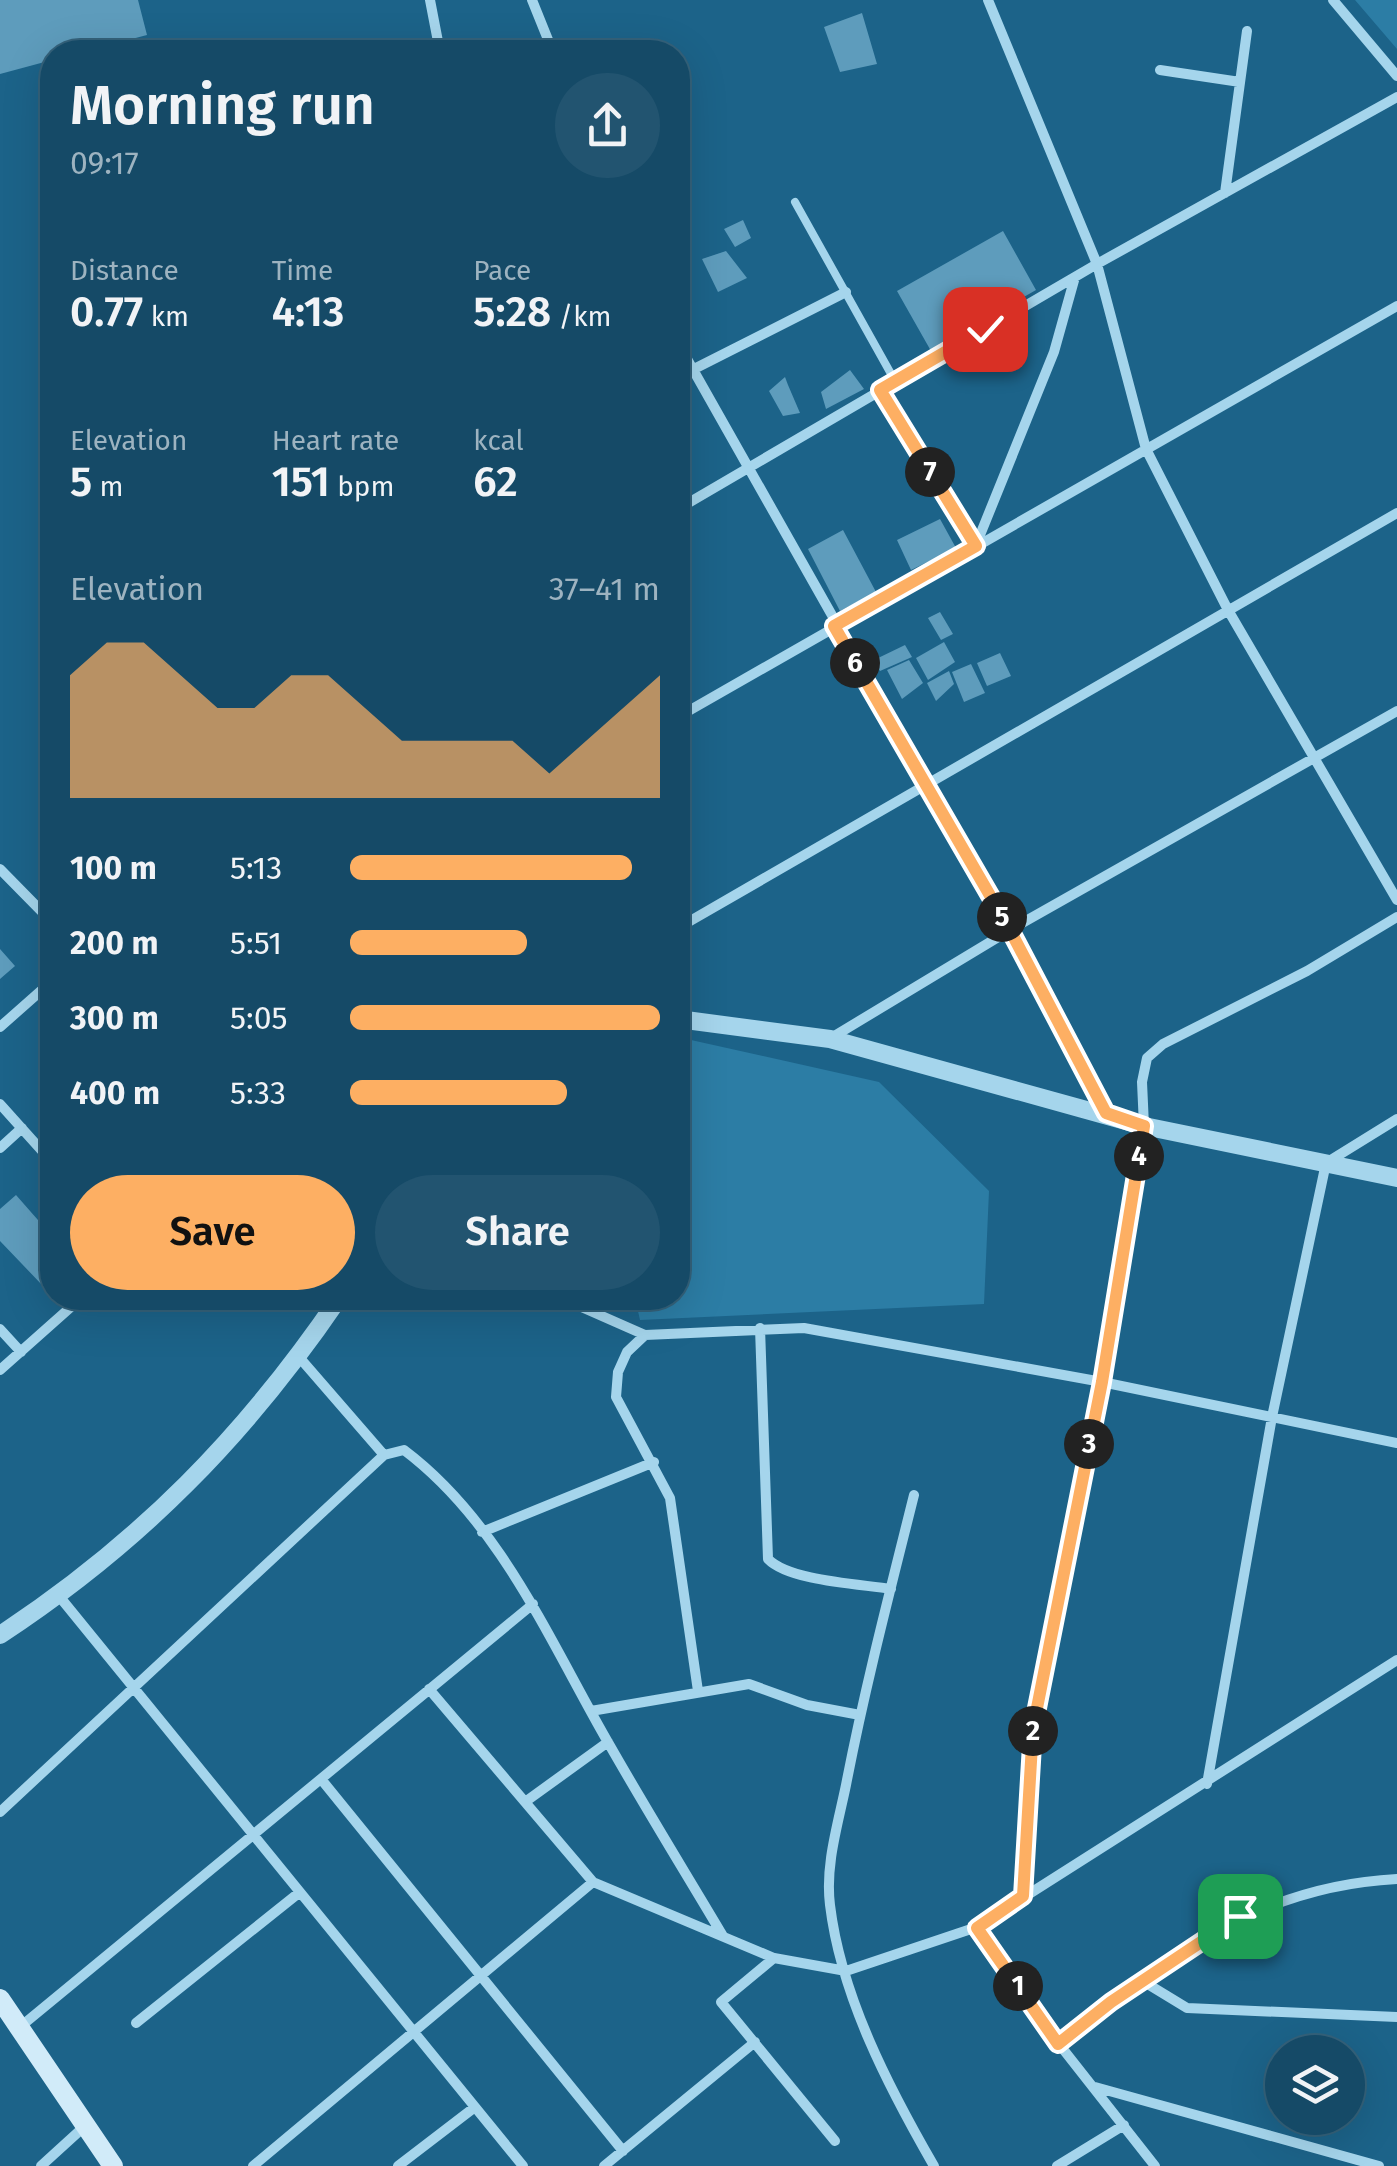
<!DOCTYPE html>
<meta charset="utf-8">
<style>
body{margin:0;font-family:"Fira Sans",sans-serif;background:#225470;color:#f1f3f6;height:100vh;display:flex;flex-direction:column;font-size:38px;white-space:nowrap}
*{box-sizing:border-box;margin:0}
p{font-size:32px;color:#9db3c0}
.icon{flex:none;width:55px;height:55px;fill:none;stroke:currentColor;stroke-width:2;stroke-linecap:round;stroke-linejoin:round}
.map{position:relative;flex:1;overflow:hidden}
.details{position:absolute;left:40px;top:40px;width:650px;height:1270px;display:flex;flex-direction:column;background:#154a67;border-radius:40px;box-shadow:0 10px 40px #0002,0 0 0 2px #34627b}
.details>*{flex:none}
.tools{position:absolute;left:1265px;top:2035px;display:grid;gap:20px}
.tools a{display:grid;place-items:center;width:100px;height:100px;border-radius:50%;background:#154a67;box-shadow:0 10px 40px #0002,0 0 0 2px #34627b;font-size:50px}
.pin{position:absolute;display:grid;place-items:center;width:85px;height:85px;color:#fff;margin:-42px;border-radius:20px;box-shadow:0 5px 15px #0006}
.km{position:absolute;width:50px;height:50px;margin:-25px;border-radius:50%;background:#222;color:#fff;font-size:28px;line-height:50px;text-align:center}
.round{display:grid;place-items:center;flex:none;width:105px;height:105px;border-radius:52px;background:#225470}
.head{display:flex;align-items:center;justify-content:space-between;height:170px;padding:0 30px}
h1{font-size:55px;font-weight:600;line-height:75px}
.metrics{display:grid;grid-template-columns:repeat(3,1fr);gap:15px;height:170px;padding:10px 30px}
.metrics div{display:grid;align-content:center}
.metrics b{font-size:42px;font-weight:600}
.metrics small{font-size:28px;font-weight:400}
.metrics p{font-size:28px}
.chart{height:280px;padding:20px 30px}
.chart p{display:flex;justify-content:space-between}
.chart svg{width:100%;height:180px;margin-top:10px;fill:#fdaf63;opacity:.7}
.cta{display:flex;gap:20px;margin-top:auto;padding:20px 30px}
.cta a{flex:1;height:115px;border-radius:60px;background:#fdaf63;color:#111;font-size:40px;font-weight:600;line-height:115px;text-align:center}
.cta a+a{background:#225470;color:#f1f3f6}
ul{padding:0 30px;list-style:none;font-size:32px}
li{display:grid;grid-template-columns:160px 120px 1fr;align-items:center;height:75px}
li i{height:25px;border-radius:12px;background:#fdaf63}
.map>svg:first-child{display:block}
</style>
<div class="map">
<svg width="1397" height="2166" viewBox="0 0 1397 2166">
<rect width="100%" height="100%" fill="#1c6389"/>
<path fill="#2c7da5" d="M1355,0H1397V49Z
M691,1040L879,1082L989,1191L984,1304L640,1320L635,1298H678V1042Z"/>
<path fill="#5e9cbc" d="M0,0H138L147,35L82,52H52V60L0,74Z
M862,13L877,64L840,72L824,27Z
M743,220L751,238L735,247L724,229Z
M1003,231L1036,290L931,351L897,291Z
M726,251L747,278L718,292L702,259Z
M850,370L864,389L826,409L821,392Z
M785,377L788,385L800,413L783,416L769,391Z
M940,519L956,548L911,570L897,540Z
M843,530L876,592L840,611L808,549Z
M940,612L953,634L941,640L928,618Z
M944,642L955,662L928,680L916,658Z
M905,645L912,657L880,671L874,660Z
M1000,653L1011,676L987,686L977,663Z
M909,660L923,683L902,699L887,670Z
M971,664L985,693L964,702L952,672Z
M949,671L954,684L936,701L927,683Z
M0,949L15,966L0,979Z
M16,1195L52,1236V1279L44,1287L0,1241V1209Z"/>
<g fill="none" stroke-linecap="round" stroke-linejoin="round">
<path stroke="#a5d5ec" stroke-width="8" d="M795,202L895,381"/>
<path stroke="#a5d5ec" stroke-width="10" d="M430,0L440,52
M532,0L553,52
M988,0L1097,264L1146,449L1228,610L1397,900
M1333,0L1397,76
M1160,70L1240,82
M1225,193L1247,31
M678,343L1010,930L1106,1113
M692,370L846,292
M879,390L976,545
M678,509L1097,264L1397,97
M976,545L1054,352L1075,277
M678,717L1397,306
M0,869L52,922
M678,928L1397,513
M0,1027L52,981
M831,1038L1010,930L1397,711
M0,1104L52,1162
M0,1148L22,1128
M561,1298L645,1335L804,1328L1102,1382L1397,1443
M760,1328L768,1559C789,1581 860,1584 891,1589
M0,1329L21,1352
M645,1335L627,1352L618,1372L616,1397L670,1498L698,1691
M299,1357L384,1455
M0,1370L81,1298
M914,1495C890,1591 865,1687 846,1785C838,1824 825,1865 830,1905C841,1996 889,2088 934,2166
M482,1532L654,1462
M59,1596L523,2166
M429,1689L593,1882L774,1958L846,1971L977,1927L1397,1660
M591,1711L749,1684L807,1705L860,1715
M321,1779L623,2151
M1207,1784L1272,1417L1326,1163L1397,1119
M525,1802L608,1742
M0,1812L384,1455L404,1450C501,1523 550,1642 609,1744C646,1809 685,1872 723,1936
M1023,1896L1033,1728L1102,1382L1144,1126L1142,1082L1147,1058L1163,1044L1307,971L1397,917
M977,1927L1059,2044L1155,2166
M774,1958L721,2002L835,2141
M1141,1980L1187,2008L1397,2017
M136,2023L300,1892
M20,2027L533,1604
M1059,2044C1163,1959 1257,1886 1397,1879
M1095,2087L1379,2166
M41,2166L86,2125
M253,2166L593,1882
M398,2166L475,2107
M604,2166L755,2042
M1057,2166L1124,2125"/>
<path stroke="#a5d5ec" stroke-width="18" d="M678,1019L830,1039L1144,1126L1397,1178
M0,1635C140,1543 245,1436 339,1298"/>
<path stroke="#d1ebf9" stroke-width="20" d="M0,1999L113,2166"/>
</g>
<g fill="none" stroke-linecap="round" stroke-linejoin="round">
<g stroke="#fff" stroke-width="20">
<path id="route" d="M985,329L880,390L976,546L834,626L1010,930L1106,1113L1144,1126L1102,1382L1033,1728L1023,1896L977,1928L1058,2044L1111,2002L1240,1916"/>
</g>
<use href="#route" stroke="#fdaf63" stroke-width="12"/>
</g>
</svg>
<div class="tools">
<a><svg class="icon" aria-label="layers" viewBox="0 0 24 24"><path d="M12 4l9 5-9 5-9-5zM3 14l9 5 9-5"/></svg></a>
</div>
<div class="pin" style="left:1240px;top:1916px;background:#1e9e55"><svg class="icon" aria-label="arrive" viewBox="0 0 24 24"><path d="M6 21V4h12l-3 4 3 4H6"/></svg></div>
<div class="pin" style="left:985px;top:329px;background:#d93025"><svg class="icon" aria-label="check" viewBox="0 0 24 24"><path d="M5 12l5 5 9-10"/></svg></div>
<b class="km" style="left:1018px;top:1986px">1</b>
<b class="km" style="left:1033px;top:1731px">2</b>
<b class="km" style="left:1089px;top:1444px">3</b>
<b class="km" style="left:1139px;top:1156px">4</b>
<b class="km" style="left:1002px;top:917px">5</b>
<b class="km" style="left:855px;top:663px">6</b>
<b class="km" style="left:930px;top:472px">7</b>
<section class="details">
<div class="head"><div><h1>Morning run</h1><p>09:17</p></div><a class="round"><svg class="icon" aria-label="share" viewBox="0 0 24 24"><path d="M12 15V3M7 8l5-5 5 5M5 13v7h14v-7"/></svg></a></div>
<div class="metrics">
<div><p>Distance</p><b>0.77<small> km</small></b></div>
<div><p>Time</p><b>4:13</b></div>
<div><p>Pace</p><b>5:28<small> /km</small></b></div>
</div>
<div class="metrics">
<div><p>Elevation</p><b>5<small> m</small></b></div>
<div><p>Heart rate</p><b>151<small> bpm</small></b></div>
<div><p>kcal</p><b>62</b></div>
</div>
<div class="chart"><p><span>Elevation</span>37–41 m</p>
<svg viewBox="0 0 160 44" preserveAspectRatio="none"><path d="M0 44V14L10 6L20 6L30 14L40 22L50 22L60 14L70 14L80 22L90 30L100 30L110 30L120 30L130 38L140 30L150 22L160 14V44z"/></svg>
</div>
<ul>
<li><b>100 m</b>5:13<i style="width:91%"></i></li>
<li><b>200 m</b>5:51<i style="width:57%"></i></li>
<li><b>300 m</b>5:05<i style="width:100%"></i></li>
<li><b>400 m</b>5:33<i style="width:70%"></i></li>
</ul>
<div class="cta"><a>Save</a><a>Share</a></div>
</section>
</div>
